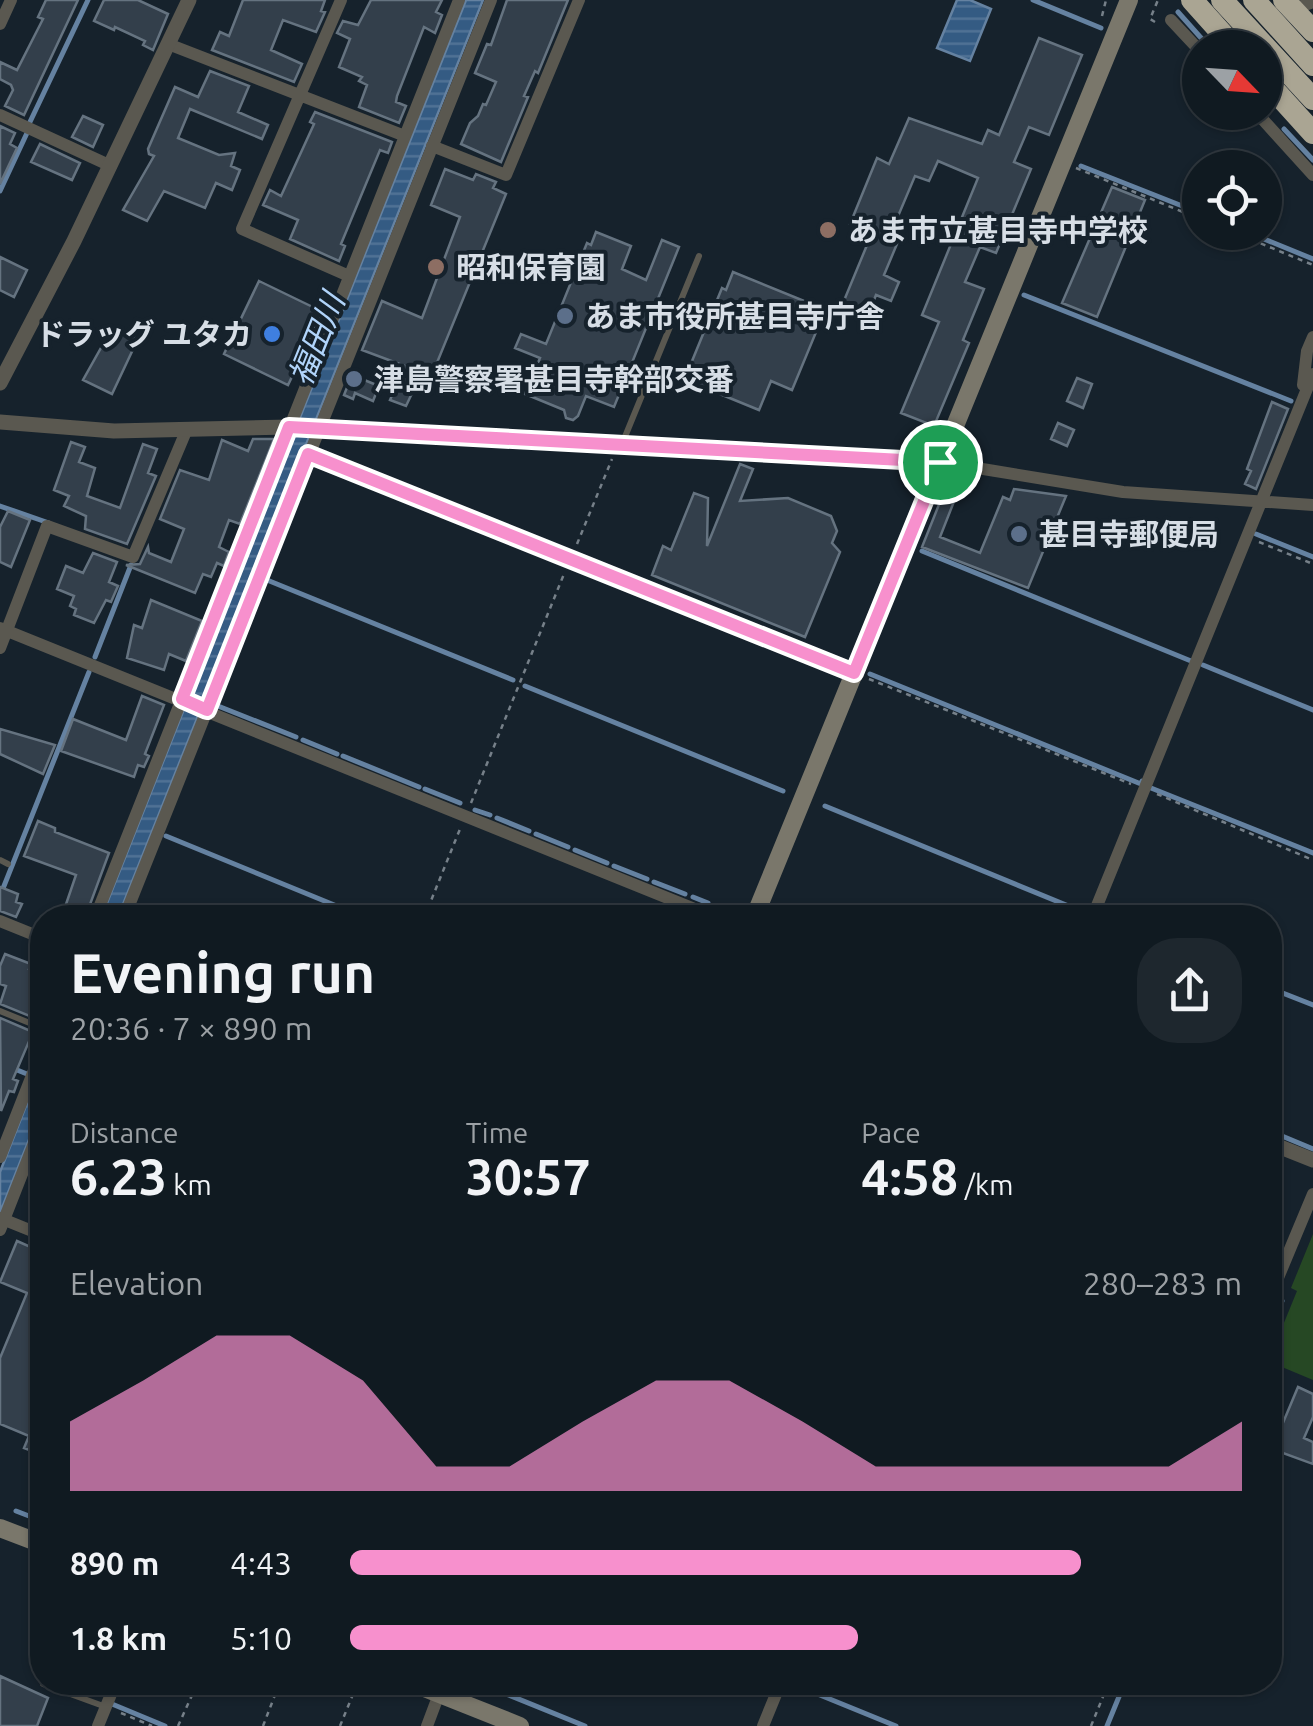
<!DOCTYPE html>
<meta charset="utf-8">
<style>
body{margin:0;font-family:Ubuntu,"Noto Sans JP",sans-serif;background:#1e272e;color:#f1f3f6;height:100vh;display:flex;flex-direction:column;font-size:38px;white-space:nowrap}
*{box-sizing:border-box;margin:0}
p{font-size:32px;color:#9ca1a5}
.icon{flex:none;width:55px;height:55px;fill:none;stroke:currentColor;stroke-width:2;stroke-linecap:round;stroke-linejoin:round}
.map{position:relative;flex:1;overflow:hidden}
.side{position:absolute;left:30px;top:905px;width:1252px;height:790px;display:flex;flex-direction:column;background:#101a21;border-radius:40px;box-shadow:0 2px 8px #0004,0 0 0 2px #30383f}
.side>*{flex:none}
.needle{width:65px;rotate:115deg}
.tools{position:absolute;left:1182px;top:30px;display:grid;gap:20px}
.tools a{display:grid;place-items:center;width:100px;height:100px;border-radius:50%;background:#101a21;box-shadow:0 2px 8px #0004,0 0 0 2px #30383f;font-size:50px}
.pin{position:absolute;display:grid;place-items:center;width:85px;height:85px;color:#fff;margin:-42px;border:5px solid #fff;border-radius:50%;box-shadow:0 2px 10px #0007}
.round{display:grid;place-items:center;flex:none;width:105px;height:105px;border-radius:40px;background:#1e272e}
.head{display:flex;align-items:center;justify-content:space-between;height:170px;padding:0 40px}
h1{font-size:55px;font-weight:600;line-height:75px}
.metrics{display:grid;grid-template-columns:repeat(3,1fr);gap:15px;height:170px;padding:10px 40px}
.metrics div{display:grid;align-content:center}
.metrics b{font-size:50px;font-weight:600}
.metrics small{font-size:28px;font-weight:400}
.metrics p{font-size:28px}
.chart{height:280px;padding:20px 40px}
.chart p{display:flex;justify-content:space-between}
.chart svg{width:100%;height:180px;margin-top:10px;fill:#f790cd;opacity:.7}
ul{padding:0 40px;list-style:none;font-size:32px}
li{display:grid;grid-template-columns:160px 120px 1fr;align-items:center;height:75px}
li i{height:25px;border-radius:12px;background:#f790cd}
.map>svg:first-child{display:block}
</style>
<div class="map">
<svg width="1313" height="1726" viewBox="0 0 1313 1726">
<defs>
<pattern id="water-rules" width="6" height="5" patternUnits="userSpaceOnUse" patternTransform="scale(2.5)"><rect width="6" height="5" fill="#345b83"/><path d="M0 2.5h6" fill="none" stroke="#517295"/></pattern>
</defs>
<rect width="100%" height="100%" fill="#16222c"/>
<path fill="#264824" d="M1313,1234V1380L1270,1362V1357L1297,1291L1291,1288Z"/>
<path fill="url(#water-rules)" stroke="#6582a1" stroke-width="2.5" d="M466,0H483L118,917L101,918Z
M957,0H970L991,9L970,61L937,48Z
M42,1065V1107L0,1213V1172Z"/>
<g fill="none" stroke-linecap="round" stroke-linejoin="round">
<path stroke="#6582a1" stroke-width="5" d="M1033,0L1101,28
M1178,12L1210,48
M29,124L88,0
M1284,129L1313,160
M1081,166L1200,213
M0,191L27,133
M1247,232L1313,259
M1024,295L1291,401
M0,506L49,523
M1256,534L1313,557
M922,551L1191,661
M267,580L513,680
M95,657L131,565
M1203,665L1313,710
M870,674L1141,784L1142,781
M525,686L783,791
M218,706L296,737
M303,740L337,754
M343,756L419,787
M1151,788L1313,853
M425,789L460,803
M825,806L1088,914
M475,810L490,815
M497,818L529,831
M536,834L568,847
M166,836L366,918
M575,850L607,863
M614,866L647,879
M654,882L685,894
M0,896L89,672
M693,897L708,903
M1270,988L1313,1005
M0,1063L27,1074
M1270,1131L1313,1149
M1270,1330L1282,1301
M16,1511L42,1521
M788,1682L896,1726
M489,1687L585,1726
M112,1704L165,1726
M1107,1726L1125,1682"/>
</g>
<path fill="#333f4b" stroke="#657380" stroke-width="2.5" d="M46,0H78L24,115L5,106L13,90L11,85L0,79V62L17,70L43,19L38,17Z
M104,0H138L168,14L153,50L143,45L145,41L115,27L114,30L94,21Z
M243,0H325L321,11L325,12L316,32L283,20L271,50L302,64L294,82L212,50L220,32L229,36Z
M371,0H442L436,12L442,15L435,33L424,27L397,96L396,102L406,106L399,123L359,107L367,85L359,81L362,77L339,67L350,39L337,33L343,21L358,25Z
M507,0H568L538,73L535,71L524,96L528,97L501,162L461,144L470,123L478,116L483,104L486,105L496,82L475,73L487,44L491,45Z
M1039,38L1082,55L1049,135L1029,127L1014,162L1031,169L996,253L980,247L965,282L984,289L963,340L969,343L934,426L901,413L939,322L922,315L978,178L938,161L929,181L915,176L893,228L902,232L884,275L899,282L891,301L876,295L869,313L843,303L872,233L850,224L877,158L889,164L909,118L982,144L988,130L999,135Z
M210,71L249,86L238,112L268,125L262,139L190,109L178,138L219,155L235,153L231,166L240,170L232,190L216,183L205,208L164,191L147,221L123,210L154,156L149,154L148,149L175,87L198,97Z
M315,112L392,142L388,153L380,150L341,244L345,246L339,261L290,239L298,220L263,205L270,190L281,196L314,124L310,122Z
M83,116L103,125L93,147L72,137Z
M0,126L15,133L10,144L17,148L0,184Z
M40,144L80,163L72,180L31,162Z
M445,169L473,180L476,174L496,182L493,188L506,194L434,370L439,372L429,394L415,387L406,406L390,400L405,366L362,350L382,301L422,318L460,217L431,205Z
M1112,187L1145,200L1097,317L1062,303Z
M596,232L631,246L622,269L646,280L662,240L679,247L614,407L586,396L578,416L573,420L566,418L564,410L525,394L540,358L515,348L521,334L546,344L587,243L591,245Z
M0,257L27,270L14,297L0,290Z
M733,272L814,305L808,320L819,325L792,390L771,381L759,410L688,381L694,367L690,366L722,288L726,290Z
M259,281L323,312L288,385L224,354Z
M111,330L135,338L133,342L136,343L112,394L83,380Z
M352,375L379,386L373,401L355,393L353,399L344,395Z
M1077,378L1092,384L1083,408L1067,401Z
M1272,402L1288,409L1256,489L1245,484L1251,471L1247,469Z
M1058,423L1074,430L1067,446L1051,439Z
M253,439H274L240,524L229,520L219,547L229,552L224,566L217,563L211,577L203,574L195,593L126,565L140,564L148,547L149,553L171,562L184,529L160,519L180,470L209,480L222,440L248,451Z
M71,442L85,447L79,462L95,468L87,496L120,508L143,444L157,449L148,473L156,476L127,544L85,529L86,516L64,506L69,496L54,490Z
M740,464L753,469L740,501L788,498L831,516L837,531L832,543L840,552L805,637L652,575L663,546L671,550L694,493L708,498L707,546Z
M964,476L940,537L980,553L1003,497L1010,500L1014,489L1066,496L1028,588L922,547L946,487Z
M8,511L30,520L11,567L0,562V527Z
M93,553L117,562L109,582L118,586L111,602L106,600L94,623L74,615L76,609L70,606L74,596L57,589L66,566L83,573Z
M151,600L202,621L186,661L169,654L164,670L127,658L134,625L142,628Z
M142,696L164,705L145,754L149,756L144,767L138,765L134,777L61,751L73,719L126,740Z
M0,729L55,745L43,774L0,754Z
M38,821L55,828V832L109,853L85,918H65L63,913L76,875L24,856Z
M0,887L18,894L16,902L22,904L16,917L0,911Z
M5,954L31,964L29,969L42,974V1021L0,1004L6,986L0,984V966Z
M0,1018L33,1032L13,1079L18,1081L14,1092L9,1091L1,1111Z
M17,1241L42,1252V1441L37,1453L24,1448L29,1436L0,1424V1358L27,1293L0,1282Z
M1298,1387L1313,1394V1417L1304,1438L1313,1442V1464L1272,1449Z
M0,1676L48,1698L37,1726H0Z"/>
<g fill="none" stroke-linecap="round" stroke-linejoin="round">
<path stroke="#768089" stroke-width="2.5" stroke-dasharray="5 5" stroke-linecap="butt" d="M1102,16L1106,0
M1155,22L1150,19L1158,0
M1076,168L1200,219
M1233,232L1313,265
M1259,542L1313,564
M577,544L612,459
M869,679L1131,784
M1157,794L1313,860
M471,803L564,574
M424,918L460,829
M121,1713L152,1726
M178,1726L198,1682
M263,1726L280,1682
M340,1726L358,1682
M1091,1726L1109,1682"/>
<path stroke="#5a5850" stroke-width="6" d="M622,444L699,256
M0,860L8,864
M0,1011L42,1028
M43,1684L106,1707"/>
<path stroke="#5a5850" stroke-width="12" d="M341,0L242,229L349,276
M1288,11L1313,2
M1171,20L1200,51
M0,24L11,0
M168,44L405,136
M1256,112L1313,175
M0,115L111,166
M432,146L506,175L579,0
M1303,385L1307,351L1313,337
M308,454L853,673
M940,462L1123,492L1313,505
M0,628L717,918
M0,648L47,526L133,557L187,429
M95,918L459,0
M124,918L491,0
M1092,918L1313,374
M0,921L42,938
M0,1157L42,1050
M0,1218L42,1235
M0,1230L42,1123
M1270,1297L1313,1194
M98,1726L116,1682
M427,1726L439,1694
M763,1726L781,1682"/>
<path stroke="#5a5850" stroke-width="15" d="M0,383L74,241L189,0
M0,422L114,431L289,427L940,462
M1270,1143L1313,1160"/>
<path stroke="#7a776b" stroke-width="18" d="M754,918L1129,0
M0,1528L42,1544
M409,1682L520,1726"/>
<path stroke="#aaa593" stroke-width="22" d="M1192,0L1235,48"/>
<path stroke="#aaa593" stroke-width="22" d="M1222,0L1313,99
M1254,0L1313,65
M1284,0L1313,31
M1265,80L1313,133"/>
</g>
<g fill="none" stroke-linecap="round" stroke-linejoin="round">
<g stroke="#fff" stroke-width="20">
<path id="route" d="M289,427L940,462L854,673L308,454L207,710L182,699Z"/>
</g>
<use href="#route" stroke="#f790cd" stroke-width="12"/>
</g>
<g fill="#8d6e63" stroke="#16222c" stroke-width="4">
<circle cx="828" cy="230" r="10"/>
<circle cx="436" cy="267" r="10"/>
</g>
<g fill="#5c6f8a" stroke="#16222c" stroke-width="4">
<circle cx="565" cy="316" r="10"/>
<circle cx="354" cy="379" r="10"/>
<circle cx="1019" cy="534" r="10"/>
</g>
<circle fill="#3f7fe0" stroke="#16222c" stroke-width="4" cx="272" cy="334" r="10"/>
<g text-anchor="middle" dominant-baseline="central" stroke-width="8" stroke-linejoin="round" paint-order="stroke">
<g font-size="30" font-weight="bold" fill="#d7dee6" stroke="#16222c" text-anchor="start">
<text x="848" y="230">あま市立甚目寺中学校</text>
<text x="456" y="267">昭和保育園</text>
<text x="585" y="316">あま市役所甚目寺庁舎</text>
<text x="252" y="334" text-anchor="end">ドラッグ ユタカ</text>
<text x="374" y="379">津島警察署甚目寺幹部交番</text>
<text x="1039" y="534">甚目寺郵便局</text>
</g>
<g font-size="32" font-style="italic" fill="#b1d4fa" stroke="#16222c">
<text transform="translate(316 339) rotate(-68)">福田川</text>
</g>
</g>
</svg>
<div class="tools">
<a><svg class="needle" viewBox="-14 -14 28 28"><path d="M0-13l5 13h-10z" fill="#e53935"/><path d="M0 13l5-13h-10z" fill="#9ca1a5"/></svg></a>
<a><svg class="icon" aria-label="locate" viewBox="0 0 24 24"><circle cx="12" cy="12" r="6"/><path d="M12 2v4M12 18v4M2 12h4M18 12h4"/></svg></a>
</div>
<div class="pin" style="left:940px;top:462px;background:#1e9e55"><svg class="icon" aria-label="arrive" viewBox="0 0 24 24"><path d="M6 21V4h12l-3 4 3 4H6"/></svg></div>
<section class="side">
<div class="head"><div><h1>Evening run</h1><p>20:36 · 7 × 890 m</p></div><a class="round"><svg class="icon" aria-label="share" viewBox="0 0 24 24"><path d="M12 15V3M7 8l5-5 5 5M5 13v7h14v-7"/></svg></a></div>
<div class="metrics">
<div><p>Distance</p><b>6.23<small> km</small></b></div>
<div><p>Time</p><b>30:57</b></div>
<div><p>Pace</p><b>4:58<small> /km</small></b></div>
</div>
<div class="chart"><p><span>Elevation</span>280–283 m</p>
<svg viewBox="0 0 160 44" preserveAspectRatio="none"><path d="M0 44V27L10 17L20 6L30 6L40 17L50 38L60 38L70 27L80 17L90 17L100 27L110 38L120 38L130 38L140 38L150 38L160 27V44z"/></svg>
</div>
<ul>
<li><b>890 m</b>4:43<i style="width:82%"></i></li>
<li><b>1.8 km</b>5:10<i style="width:57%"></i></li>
</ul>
</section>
</div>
